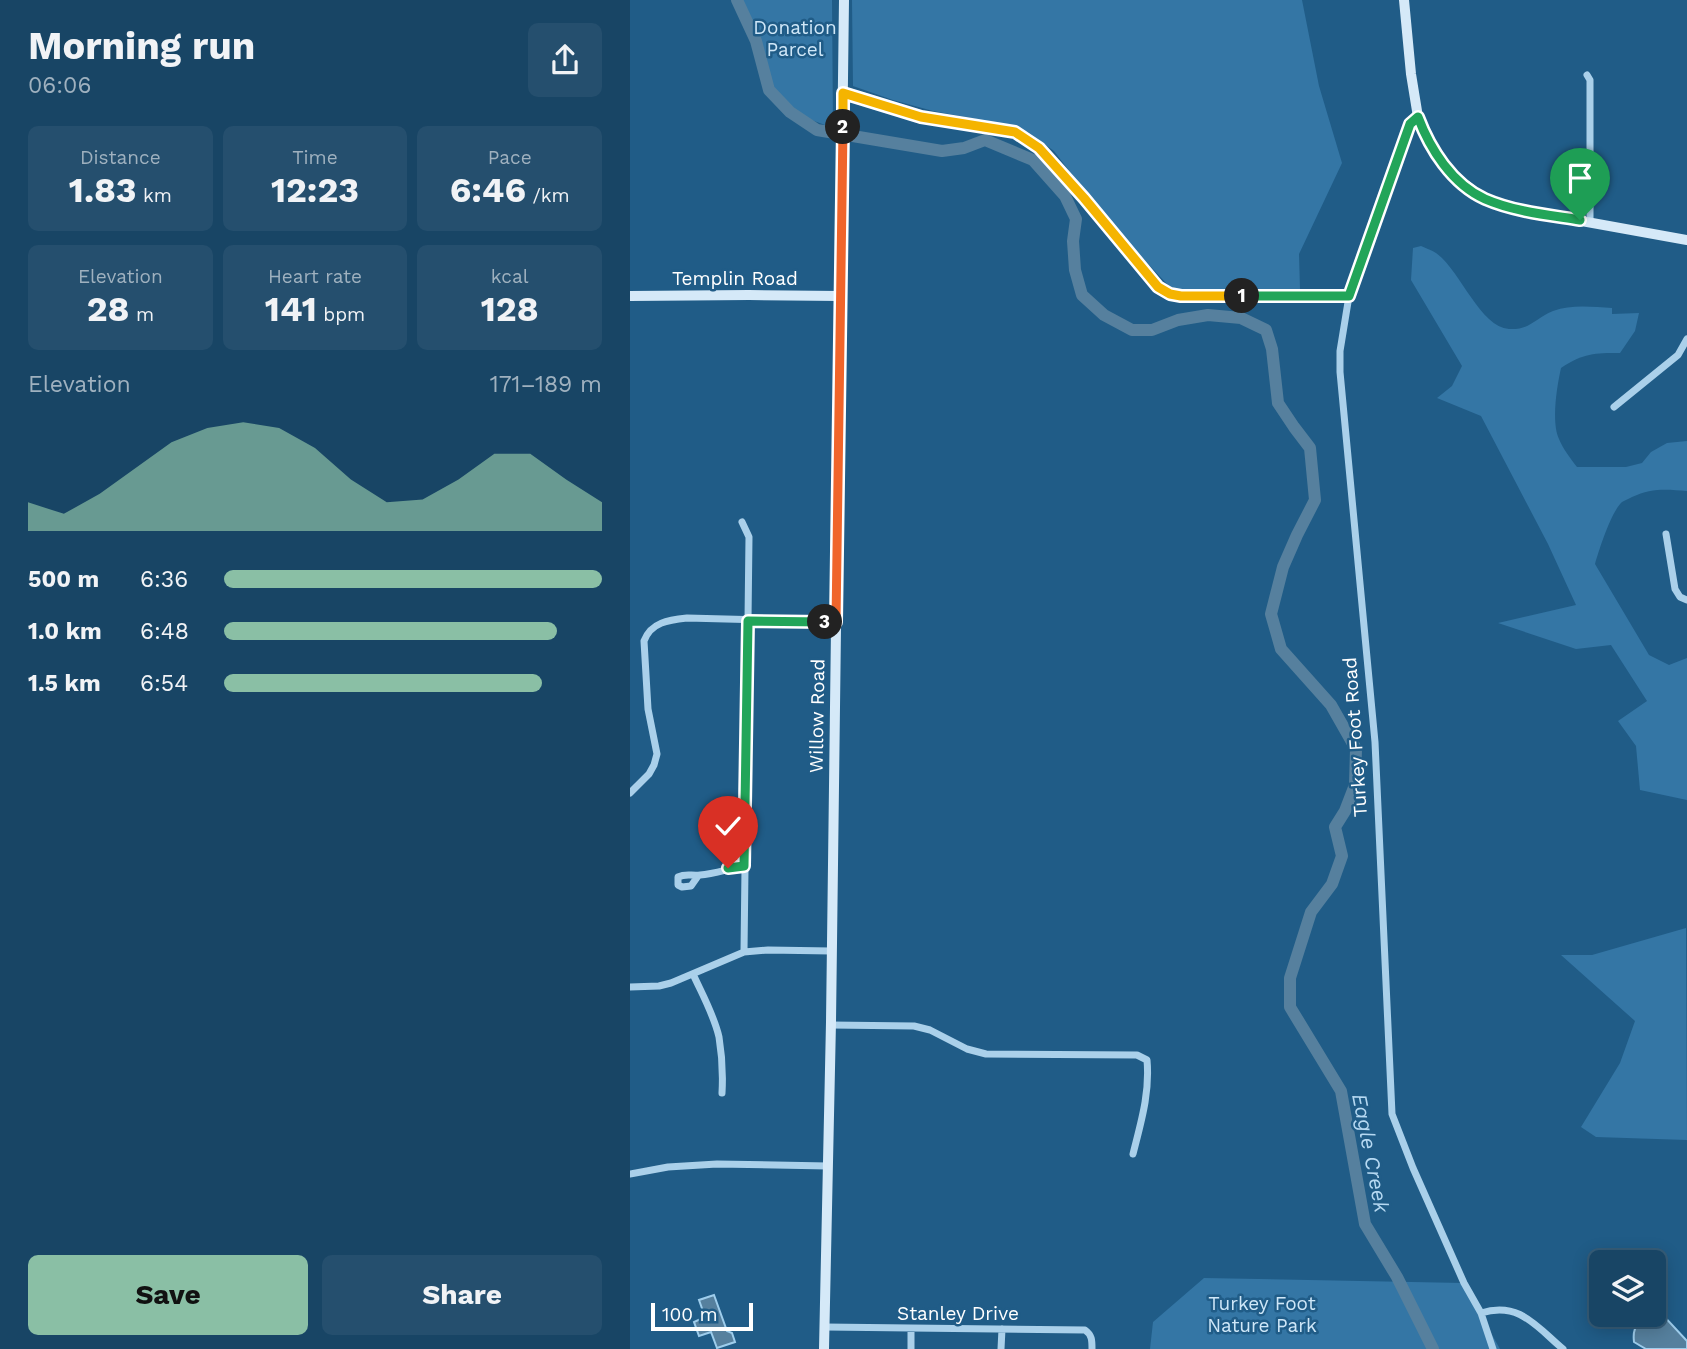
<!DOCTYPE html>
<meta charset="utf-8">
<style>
body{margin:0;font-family:"Work Sans",sans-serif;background:#254f6e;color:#f1f3f6;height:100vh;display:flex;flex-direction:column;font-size:26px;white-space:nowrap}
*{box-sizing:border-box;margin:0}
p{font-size:23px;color:#9fb1bf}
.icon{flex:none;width:38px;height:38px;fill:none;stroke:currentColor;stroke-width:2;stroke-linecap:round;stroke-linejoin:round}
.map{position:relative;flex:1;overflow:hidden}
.drawer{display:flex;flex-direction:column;background:#184565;width:630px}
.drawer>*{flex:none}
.controls{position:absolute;left:959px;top:1250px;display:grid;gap:14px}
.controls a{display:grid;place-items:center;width:77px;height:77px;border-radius:10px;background:#184565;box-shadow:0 4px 18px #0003,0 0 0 2px #365d79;font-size:35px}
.scale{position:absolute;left:21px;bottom:18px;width:102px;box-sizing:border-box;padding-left:7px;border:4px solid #fff;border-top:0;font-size:19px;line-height:24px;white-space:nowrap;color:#fff;-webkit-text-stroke:5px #205c87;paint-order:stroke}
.pin{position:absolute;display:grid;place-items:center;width:60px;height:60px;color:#fff;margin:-72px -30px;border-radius:50% 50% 50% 0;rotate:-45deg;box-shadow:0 0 7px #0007}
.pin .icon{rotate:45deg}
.km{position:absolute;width:35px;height:35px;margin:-18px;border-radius:50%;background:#222;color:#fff;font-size:19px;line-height:35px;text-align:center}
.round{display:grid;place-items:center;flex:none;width:74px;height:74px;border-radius:10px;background:#254f6e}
.overview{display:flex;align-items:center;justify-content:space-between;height:119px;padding:0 28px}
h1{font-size:38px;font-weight:700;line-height:52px}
.stats{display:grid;grid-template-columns:repeat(3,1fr);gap:10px;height:119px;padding:7px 28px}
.stats div{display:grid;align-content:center;border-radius:10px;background:#254f6e;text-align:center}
.stats b{font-size:35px;font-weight:700}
.stats small{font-size:19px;font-weight:400}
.stats p{font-size:19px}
.chart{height:196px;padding:14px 28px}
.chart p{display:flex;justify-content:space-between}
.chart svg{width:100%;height:126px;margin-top:7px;fill:#8abfa5;opacity:.7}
.button{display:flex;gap:14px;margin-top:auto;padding:14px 28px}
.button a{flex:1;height:80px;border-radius:10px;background:#8abfa5;color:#111;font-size:28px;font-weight:700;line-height:80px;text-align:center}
.button a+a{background:#254f6e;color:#f1f3f6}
ul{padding:0 28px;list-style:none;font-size:23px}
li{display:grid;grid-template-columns:112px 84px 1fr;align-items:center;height:52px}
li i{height:18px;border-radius:9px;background:#8abfa5}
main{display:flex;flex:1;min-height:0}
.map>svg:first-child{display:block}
</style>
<main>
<section class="drawer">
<div class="overview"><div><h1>Morning run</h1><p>06:06</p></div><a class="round"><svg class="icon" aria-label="share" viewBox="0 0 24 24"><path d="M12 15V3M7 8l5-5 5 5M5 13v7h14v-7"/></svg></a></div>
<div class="stats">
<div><p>Distance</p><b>1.83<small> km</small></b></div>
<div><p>Time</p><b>12:23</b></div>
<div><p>Pace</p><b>6:46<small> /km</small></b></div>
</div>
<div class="stats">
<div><p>Elevation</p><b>28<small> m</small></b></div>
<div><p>Heart rate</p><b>141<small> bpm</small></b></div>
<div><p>kcal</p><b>128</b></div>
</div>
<div class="chart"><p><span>Elevation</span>171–189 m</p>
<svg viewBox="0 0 160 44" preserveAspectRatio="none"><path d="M0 44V34L10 38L20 31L30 22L40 13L50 8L60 6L70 8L80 15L90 26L100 34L110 33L120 26L130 17L140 17L150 26L160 34V44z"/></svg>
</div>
<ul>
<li><b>500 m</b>6:36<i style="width:100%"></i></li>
<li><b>1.0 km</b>6:48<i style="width:88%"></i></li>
<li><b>1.5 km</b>6:54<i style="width:84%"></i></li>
</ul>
<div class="button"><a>Save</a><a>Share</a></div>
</section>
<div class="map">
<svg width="1057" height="1349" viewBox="0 0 1057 1349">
<rect width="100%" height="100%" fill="#205c87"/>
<path fill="#3476a5" d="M106,0H202L203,128L160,112L139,90L126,41Z
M222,0H672L689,86L712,163L669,254L670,289L553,291L545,289L537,284L476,219L424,151L398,132L373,124L303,111L263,100L223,86Z
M791,246C795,248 802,250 806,253C830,270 850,327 879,329C901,330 905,318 923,311C942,304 963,307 982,308V314L1009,313L1005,331L990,353C964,353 954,353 931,368C927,386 921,422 929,439C933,449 941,459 947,467H996L1012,463L1021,452L1037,443L1057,441V491C1036,489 1021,488 1002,497C999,499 995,500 992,502C981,512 969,550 965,564L1019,655L1039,665L1057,658V800L1010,790L1006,746L988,721L1017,701L981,645L946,649L868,623L946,605L918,544L851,416L807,398L822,386L832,366L781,280L783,248Z
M1056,928L1057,1140L966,1137L951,1127L990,1063L1005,1021L931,955H962Z
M574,1278L833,1283L870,1349H520L523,1322Z"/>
<path fill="#56809e" stroke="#9ecdec" stroke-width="2" d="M84,1295L97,1331L102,1333L105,1342L87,1348L81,1332L69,1336L64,1322L75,1317L69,1300Z
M1024,1311L1032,1314L1057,1341V1349H1016L1004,1342C1002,1325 1009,1326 1016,1314H1024Z"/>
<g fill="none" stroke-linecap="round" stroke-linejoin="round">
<path stroke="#56809e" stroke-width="12" d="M107,0L126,41L139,90L160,112L187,130L312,151L334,148L355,140L403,160L435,196L446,219L443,241L445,270L452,295L474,315L502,330H522L548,320L578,315L611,318L636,330L642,349L648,403L664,427L680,448L685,500L667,535L653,567L641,614L651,649L701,705L726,749L725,785L715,811L705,827L712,856L702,884L681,912L660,978V1007L711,1091L735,1224L767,1277L803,1349"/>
<path stroke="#aad0ea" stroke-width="7" d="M957,75L960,80V222
M719,296L710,351V372L745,742L762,1114L783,1168L834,1283L851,1313L863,1349
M984,407L1048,355L1057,339
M112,522L119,537L114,952
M1036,534L1045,589L1050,597L1057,600
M0,793L19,774L24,765L27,754L18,709L14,641C21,622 39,620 57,618L206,622
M68,876L61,886L52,887L48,885V877C56,873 61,876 70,875C85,874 100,868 114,866
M63,974C72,994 84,1015 89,1037C92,1055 93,1075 92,1093
M0,987L29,986L41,983L114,952L138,950L201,951
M201,1025L284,1026L300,1030L337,1049L356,1054L507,1055L517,1060C520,1093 511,1122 503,1154
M0,1174L38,1167L87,1164L198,1166
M851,1313C889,1301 906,1326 933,1349
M195,1327L455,1330C462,1335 462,1340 462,1349
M281,1349V1329
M371,1349L372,1329"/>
<path stroke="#d5e9f8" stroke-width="10" d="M774,0L781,74L788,117L802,148L818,170L828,179L852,198L885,209L1057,240
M213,93L291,117L385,132L409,148L454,198L528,287L540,294L551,296H719L780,124L788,117
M0,296L119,295L210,296
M194,1349L201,1022L214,0"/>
</g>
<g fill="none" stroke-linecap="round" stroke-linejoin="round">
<g stroke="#fff" stroke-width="14">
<path id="split-1" d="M612,296H719L780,124L788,117C800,149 822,184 855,199C885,212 919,215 950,220"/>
</g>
<g stroke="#fff" stroke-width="14">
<path id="split-2" d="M213,127V93L291,117L385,132L409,148L454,198L528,287L540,294L551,296H612"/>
</g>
<g stroke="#fff" stroke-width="14">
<path id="split-3" d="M195,622H206L213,127"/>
</g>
<g stroke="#fff" stroke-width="14">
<path id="split-4" d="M98,868L114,866L118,621L195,622"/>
</g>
<use href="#split-1" stroke="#22a559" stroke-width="9"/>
<use href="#split-2" stroke="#f5b400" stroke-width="9"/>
<use href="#split-3" stroke="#f0652b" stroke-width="9"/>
<use href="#split-4" stroke="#22a559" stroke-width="9"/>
</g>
<g text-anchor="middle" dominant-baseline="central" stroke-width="5" stroke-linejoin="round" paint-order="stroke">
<g font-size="19" fill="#cfe7f8" stroke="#205c87">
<text x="165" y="27">Donation<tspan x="165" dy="22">Parcel</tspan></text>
<text x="632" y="1303">Turkey Foot<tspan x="632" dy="22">Nature Park</tspan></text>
</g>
<g font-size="19" fill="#fff" stroke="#205c87">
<text x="105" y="278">Templin Road</text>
<text transform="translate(187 716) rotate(-89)">Willow Road</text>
<text transform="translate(725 737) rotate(-94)">Turkey Foot Road</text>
<text x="328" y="1313">Stanley Drive</text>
</g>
<g font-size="21" font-style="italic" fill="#b6d9f2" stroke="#205c87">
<text transform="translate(741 1153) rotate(79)">Eagle Creek</text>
</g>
</g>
</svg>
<div class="controls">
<a><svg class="icon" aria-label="layers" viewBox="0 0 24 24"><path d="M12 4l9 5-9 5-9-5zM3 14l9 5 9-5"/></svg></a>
</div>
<div class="scale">100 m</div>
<div class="pin" style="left:950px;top:220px;background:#1e9e55"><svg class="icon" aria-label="arrive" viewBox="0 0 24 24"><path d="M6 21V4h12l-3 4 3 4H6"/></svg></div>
<div class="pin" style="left:98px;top:868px;background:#d93025"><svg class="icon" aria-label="check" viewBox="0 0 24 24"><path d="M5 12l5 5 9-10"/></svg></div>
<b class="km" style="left:612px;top:296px">1</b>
<b class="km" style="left:213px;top:127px">2</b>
<b class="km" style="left:195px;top:622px">3</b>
</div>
</main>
